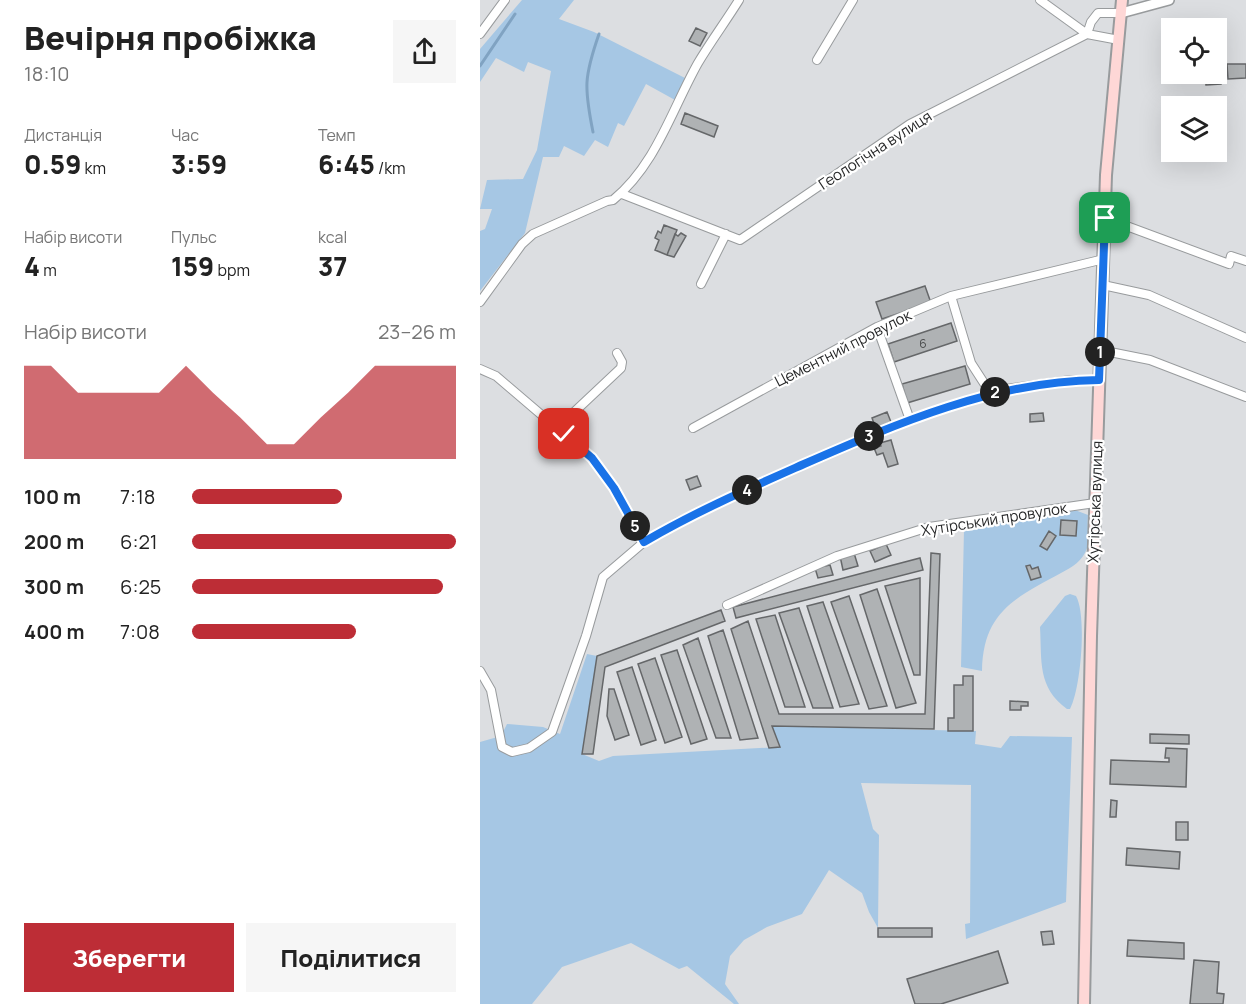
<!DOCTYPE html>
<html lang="uk">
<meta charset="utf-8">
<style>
body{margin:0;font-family:Manrope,sans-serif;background:#f6f6f6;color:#222;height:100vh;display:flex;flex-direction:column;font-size:22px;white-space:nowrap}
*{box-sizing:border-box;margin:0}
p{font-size:20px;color:#767676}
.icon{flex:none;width:33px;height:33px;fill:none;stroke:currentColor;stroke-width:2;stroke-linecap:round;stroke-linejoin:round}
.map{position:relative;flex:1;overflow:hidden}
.details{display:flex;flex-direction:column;background:#fff;width:480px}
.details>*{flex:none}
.buttons{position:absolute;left:681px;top:18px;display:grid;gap:12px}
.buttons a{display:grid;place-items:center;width:66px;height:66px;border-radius:0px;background:#fff;box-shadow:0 6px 24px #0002;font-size:30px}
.pin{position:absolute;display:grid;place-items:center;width:51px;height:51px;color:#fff;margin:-26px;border-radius:12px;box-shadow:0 3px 9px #0006}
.km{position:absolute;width:30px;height:30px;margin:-15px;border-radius:50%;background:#222;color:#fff;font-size:16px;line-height:30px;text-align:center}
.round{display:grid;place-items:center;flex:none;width:63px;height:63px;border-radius:0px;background:#f6f6f6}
.overview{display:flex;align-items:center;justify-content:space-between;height:102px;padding:0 24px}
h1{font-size:33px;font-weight:800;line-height:45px}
.figures{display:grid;grid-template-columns:repeat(3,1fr);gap:9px;height:102px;padding:6px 24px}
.figures div{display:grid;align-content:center}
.figures b{font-size:26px;font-weight:800}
.figures small{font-size:16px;font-weight:400}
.figures p{font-size:16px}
.chart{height:168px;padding:12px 24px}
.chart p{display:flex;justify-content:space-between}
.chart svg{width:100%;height:108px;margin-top:6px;fill:#bd2d36;opacity:.7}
.button{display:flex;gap:12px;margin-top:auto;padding:12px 24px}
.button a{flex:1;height:69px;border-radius:0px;background:#bd2d36;color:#fff;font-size:24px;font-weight:800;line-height:69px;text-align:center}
.button a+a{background:#f6f6f6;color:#222}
ul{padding:0 24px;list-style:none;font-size:20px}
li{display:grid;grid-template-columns:96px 72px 1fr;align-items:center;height:45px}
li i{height:15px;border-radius:8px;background:#bd2d36}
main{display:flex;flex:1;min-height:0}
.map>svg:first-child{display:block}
</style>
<main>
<section class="details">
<div class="overview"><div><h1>Вечірня пробіжка</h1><p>18:10</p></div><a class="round"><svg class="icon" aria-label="share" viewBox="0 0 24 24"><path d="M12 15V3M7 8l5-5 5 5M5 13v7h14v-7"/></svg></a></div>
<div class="figures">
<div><p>Дистанція</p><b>0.59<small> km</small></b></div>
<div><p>Час</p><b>3:59</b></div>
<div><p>Темп</p><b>6:45<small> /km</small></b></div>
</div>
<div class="figures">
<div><p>Набір висоти</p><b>4<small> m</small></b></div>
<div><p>Пульс</p><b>159<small> bpm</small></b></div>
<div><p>kcal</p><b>37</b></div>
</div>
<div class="chart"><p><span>Набір висоти</span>23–26 m</p>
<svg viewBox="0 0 160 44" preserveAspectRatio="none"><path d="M0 44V6L10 6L20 17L30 17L40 17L50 17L60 6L70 17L80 27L90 38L100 38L110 27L120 17L130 6L140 6L150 6L160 6V44z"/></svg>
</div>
<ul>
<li><b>100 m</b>7:18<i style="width:57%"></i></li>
<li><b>200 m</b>6:21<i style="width:100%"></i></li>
<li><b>300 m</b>6:25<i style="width:95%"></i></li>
<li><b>400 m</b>7:08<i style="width:62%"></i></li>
</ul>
<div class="button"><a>Зберегти</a><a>Поділитися</a></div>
</section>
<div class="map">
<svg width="766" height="1004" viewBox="0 0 766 1004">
<rect width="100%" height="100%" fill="#dcdee1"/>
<path fill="#a6c7e4" d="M42,0H94L79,19L114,32L205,78L195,100L166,84L144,126L138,123L128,147L115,140L104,156L84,146L79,157H63L45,233L0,291V231L5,229L12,209H0L7,180L43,179L57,150L71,71L48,62L44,72L16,58L0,82V49Z
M595,510L608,515C607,525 609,538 607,548C603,561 592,567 581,573C535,598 503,612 502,671L481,667L484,529Z
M590,594L596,596C607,615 601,688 590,709H587C557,687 562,661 560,627L585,596Z
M107,654L117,656L102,754L119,761L133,756L300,747L292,726L493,731H496L495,744L521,748L530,736L592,737L586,902L486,939L485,924L490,923L491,785L381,783L393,829L399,835L398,928L389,912L382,893L349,870L322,914L287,927L264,940L250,956L245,984L259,1004H254L207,966L199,969L151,943L82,967L52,1004H0V742L21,736L27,724L63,727L80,734Z"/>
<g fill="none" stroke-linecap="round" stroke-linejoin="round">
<path stroke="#80a3c2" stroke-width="3" d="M0,66L35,14
M113,132C104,87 104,77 119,34"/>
</g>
<path fill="#afb2b4" stroke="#656769" stroke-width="1.5" d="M216,28L227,33L220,46L209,41Z
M747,64H766V78L748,79Z
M736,69H740L741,84L726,85L725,74H736Z
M205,113L238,126L234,137L201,124Z
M184,225L197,230L187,255L175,250L179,240L175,238L178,231L181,233Z
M201,233L206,236L194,257L187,255L195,234L198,236Z
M445,286L451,303L402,319L396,302Z
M471,323L477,341L414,362L408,344Z
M485,366L490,384L427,403L422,384Z
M407,412L411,422L396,429L392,418Z
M563,413L564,421L550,422V414Z
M411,440L418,464L408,467L403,453L397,455L394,448L401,446L400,443Z
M217,476L221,486L210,490L206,480Z
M581,520L597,521L596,536L580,535Z
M569,531L576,536L567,550L560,546Z
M406,544L411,555L395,562L390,551Z
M374,553L378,566L363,570L360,556Z
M451,553L460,554L454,729L292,726L300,747L289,748L251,629L268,621L299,714H445Z
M440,558L443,570L256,618L253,607Z
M350,565L353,575L338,578L335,568Z
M550,565L552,569L558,567L561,577L551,580L546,566Z
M440,578V675H434L405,586Z
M397,589L436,703L416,708L380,595Z
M369,596L407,706L389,709L351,602Z
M343,602L379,704L360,707L327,606Z
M319,608L353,708H333L299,613Z
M241,610L245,621L125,667L113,754H102L117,656Z
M295,615L325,707H305L276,619Z
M243,630L278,738L260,740L228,636Z
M218,638L251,738H236L203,645Z
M197,650L227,739L211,744L181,655Z
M175,658L202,737L185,743L158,664Z
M152,667L176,740L161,745L137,672Z
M483,676H493V731H468V718H474V685H483Z
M129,689H134L149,735L135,740L127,716Z
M530,701L548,702V706H541V710H530Z
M670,734L709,735V744L670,743Z
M686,748L707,749L706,787L630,784L631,760L689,762V758H685Z
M631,800L637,801L636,817H630Z
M696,822H708V840H696Z
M647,848L700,852L699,869L646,865Z
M398,928H452V937H398Z
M572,931L574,944L563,945L561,932Z
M648,940L704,943V959L647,956Z
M518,951L528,983L461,1004H435L427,979Z
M714,960L739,962L737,993L744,994L743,1004H710Z"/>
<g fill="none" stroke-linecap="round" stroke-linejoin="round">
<g stroke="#989b9d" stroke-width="10">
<path id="minor" d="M560,0L607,34L639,40
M0,34L25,0
M337,60L373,0
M142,194L260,240L430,124L607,34L611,22L618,13H641
M625,218L749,264L751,256L766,261
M221,284L246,234
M623,285L669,295L766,338
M471,296L491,363L511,394
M0,302L42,244L53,234L127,201L133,200C176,165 192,109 218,63C231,41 246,21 259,0
M397,327L430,420
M620,350L670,360L766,397
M0,369L16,376L112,458L134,488L164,542
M213,428L397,327L471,296L624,259
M84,434L91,415L141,368L142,362L137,353
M247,605L357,556L449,527L615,503
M0,671L11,690L22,747L32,752L49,748L72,732L106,636L123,577L164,542L198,522L284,482L385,437L450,413L526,389L591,380H619"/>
</g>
<g stroke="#989b9d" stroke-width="12">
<path id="tertiary" d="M641,13L689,0"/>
</g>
<g stroke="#989b9d" stroke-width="14">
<path id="secondary" d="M604,1004L611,636L626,175L642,0"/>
</g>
<use href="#minor" stroke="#fff" stroke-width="8"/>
<use href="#tertiary" stroke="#fff" stroke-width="9"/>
<use href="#secondary" stroke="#fed7d6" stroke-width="10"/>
</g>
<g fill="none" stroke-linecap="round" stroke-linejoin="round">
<g stroke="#fff" stroke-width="12">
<path id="route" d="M84,434L112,458L134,488L164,542C215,512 270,488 324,464C418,423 515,381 619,380L625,218"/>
</g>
<use href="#route" stroke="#1a73e8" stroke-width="8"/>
</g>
<g text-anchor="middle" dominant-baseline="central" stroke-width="4.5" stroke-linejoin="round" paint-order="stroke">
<g font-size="12" fill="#484a4b">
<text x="443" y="343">6</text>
</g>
<g font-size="15" fill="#262728" stroke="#fff">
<text transform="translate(395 150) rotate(-33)">Геологічна вулиця</text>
<text transform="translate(363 348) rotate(-27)">Цементний провулок</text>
<text transform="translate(615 502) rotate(-88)">Хутірська вулиця</text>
<text transform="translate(514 519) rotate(-9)">Хутірський провулок</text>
</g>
</g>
</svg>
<div class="buttons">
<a><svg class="icon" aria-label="locate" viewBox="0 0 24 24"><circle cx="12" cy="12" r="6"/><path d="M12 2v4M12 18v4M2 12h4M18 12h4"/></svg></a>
<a><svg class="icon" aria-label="layers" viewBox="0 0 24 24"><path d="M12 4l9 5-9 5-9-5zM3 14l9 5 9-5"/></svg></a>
</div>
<div class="pin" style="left:625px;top:218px;background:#1e9e55"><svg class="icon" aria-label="arrive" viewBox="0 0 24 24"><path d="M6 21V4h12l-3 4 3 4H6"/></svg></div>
<div class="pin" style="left:84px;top:434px;background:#d93025"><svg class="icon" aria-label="check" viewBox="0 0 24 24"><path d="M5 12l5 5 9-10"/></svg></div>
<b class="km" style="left:620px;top:352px">1</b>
<b class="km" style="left:515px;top:392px">2</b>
<b class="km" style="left:389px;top:436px">3</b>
<b class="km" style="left:267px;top:490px">4</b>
<b class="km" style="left:155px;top:526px">5</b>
</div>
</main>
